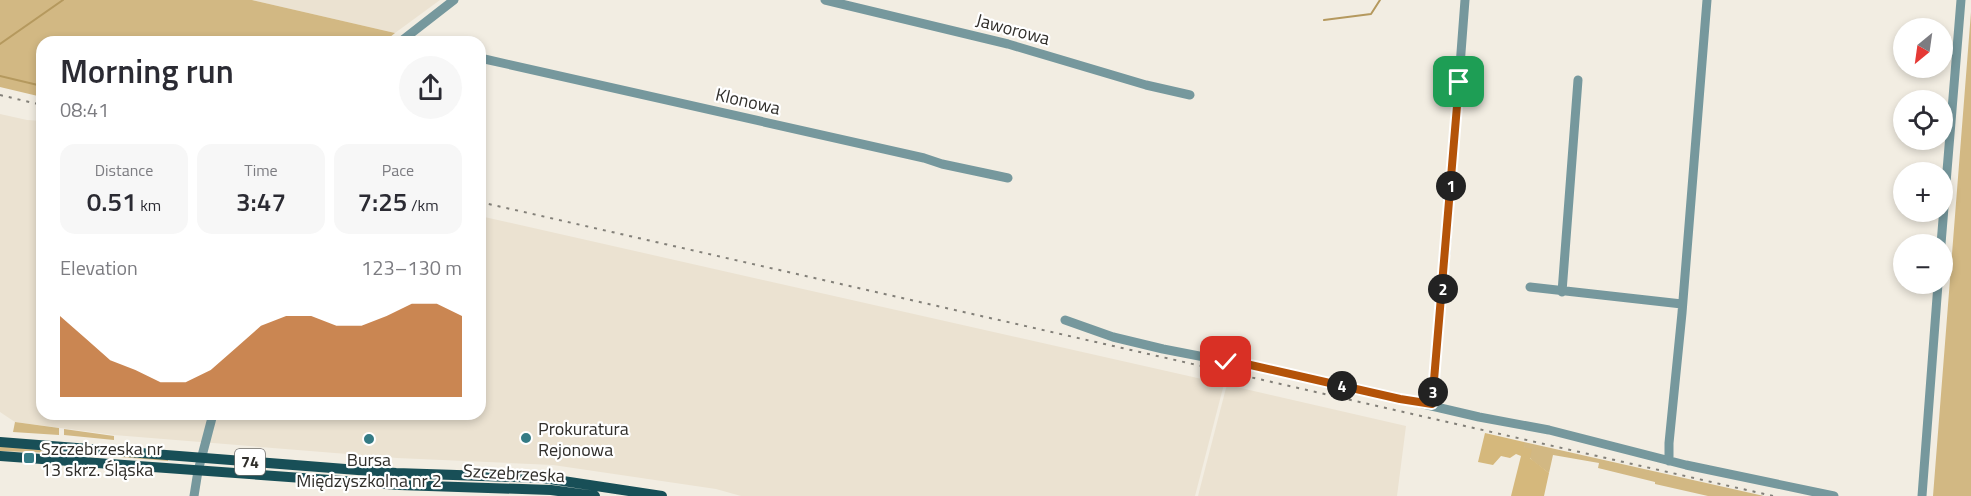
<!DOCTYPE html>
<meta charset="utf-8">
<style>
body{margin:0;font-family:"Titillium Web",sans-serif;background:#f7f7f7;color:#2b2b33;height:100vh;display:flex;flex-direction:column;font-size:22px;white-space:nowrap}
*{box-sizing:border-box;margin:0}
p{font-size:20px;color:#7c7c81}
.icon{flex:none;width:33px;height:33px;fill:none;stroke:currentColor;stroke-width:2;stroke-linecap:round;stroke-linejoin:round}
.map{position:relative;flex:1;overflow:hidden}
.drawer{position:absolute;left:36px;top:36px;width:450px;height:384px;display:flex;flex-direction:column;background:#fff;border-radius:18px;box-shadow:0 3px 9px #0003}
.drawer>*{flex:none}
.needle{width:39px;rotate:209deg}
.controls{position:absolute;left:1893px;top:18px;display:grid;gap:12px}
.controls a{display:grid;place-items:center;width:60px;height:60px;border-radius:50%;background:#fff;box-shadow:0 3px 9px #0003;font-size:30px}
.pin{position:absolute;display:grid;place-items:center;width:51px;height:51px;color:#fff;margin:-26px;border-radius:12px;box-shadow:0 3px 9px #0006}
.km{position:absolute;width:30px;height:30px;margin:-15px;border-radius:50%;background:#222;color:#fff;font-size:16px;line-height:30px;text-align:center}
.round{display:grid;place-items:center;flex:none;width:63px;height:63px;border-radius:32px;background:#f7f7f7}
.headline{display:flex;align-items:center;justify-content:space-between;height:102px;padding:0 24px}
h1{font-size:33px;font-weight:600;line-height:45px}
.figures{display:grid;grid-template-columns:repeat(3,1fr);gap:9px;height:102px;padding:6px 24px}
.figures div{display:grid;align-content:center;border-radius:15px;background:#f7f7f7;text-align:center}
.figures b{font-size:26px;font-weight:600}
.figures small{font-size:16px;font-weight:400}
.figures p{font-size:16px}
.chart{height:168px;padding:12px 24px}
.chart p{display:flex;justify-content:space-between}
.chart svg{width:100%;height:108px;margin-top:6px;fill:#b45309;opacity:.7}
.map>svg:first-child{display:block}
</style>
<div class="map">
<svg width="1971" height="496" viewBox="0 0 1971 496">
<rect width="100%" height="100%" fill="#f2ede2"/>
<path fill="#ebe2d1" d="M252,0H440L395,33Z
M0,114L27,120L42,121V414H480V216L1224,384L1195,496H741L716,489L553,465L397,458L114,435L15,422L0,412Z
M1228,385L1406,426L1397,496H1198L1226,388Z"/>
<path fill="#d2b883" d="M0,0H252L395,33L384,42H42V97L0,87Z
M1971,12V496H1933Z
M15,422L59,428V435L13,432Z
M64,429L114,436V440L64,435Z
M1524,442L1764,496H1708L1655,484V482L1598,468L1599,463L1553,455L1549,473C1539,465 1522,456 1524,442Z
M0,446L168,459V461L83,454L0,451Z"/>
<path fill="#d5b87c" d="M1485,433L1524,442V447L1532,449L1530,458L1549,473L1544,496H1511L1521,456L1516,454L1510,458L1501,456L1493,465L1478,462Z"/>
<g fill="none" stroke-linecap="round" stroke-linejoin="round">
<path stroke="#b5995e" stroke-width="2" d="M1324,20L1371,14L1380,0
M0,44L63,0
M0,76L42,86"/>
<path stroke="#76989d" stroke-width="9" d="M825,0L1008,44L1146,85L1190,95
M400,42L454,0
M480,58L924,158L942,164L1008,178
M1941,244L1961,0
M1530,287L1682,304
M1562,292L1578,80
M1065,320L1113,337L1163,349L1307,377L1479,417L1549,430L1686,465L1834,496
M1432,404L1446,250L1465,0
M1669,461V443L1682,313L1707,0
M194,496L198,471L213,414
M1922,496L1938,284"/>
<path stroke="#184f57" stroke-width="10" d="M0,442L396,473L543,478L662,496
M0,456L399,485L551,490L595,496"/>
<path stroke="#838079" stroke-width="2" stroke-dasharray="3 6" stroke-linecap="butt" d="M0,95L42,105
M480,202L1773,496"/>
</g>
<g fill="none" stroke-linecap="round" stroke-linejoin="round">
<g stroke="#fff" stroke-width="12">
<path id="route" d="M1226,362L1246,364L1400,399L1432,404L1459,82"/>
</g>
<use href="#route" stroke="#b45309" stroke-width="8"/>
</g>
<g fill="#347b85" stroke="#fff" stroke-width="2">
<circle cx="526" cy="438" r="6"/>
<circle cx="369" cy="439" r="6"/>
<rect x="23" y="452" width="12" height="12" rx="3"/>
</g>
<g text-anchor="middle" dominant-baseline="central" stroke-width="4.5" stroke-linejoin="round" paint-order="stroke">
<rect fill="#fff" stroke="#6f6d6b" stroke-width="1.5" x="235" y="449" width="30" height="26" rx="4.5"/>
<g font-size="16" font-weight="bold" fill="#312f2b">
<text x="250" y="462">74</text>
</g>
<g font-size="18" fill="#312f2b" stroke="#fff">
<text transform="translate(1013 29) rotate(15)">Jaworowa</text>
<text transform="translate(748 101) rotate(13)">Klonowa</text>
<text transform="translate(514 473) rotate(3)">Szczebrzeska</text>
</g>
<g font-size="18" fill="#312f2b" stroke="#fff" text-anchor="start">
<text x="538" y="428">Prokuratura<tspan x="538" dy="21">Rejonowa</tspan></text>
<text x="41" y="448">Szczebrzeska nr<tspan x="41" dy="21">13 skrz. Śląska</tspan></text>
<text x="369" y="459" text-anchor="middle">Bursa<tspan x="369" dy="21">Międzyszkolna nr 2</tspan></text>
</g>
</g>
</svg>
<div class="controls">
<a><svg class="needle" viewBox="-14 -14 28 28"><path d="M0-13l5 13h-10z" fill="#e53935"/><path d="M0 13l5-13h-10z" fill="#7c7c81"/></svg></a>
<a><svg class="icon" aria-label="locate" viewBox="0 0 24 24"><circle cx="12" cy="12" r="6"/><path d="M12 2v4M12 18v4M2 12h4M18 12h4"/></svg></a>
<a>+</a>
<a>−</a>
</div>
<div class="pin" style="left:1459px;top:82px;background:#1e9e55"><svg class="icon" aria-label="arrive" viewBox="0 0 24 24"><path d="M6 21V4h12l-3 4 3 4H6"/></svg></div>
<div class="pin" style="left:1226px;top:362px;background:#d93025"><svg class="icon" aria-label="check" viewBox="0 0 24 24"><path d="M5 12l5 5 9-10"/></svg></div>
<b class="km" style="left:1451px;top:186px">1</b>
<b class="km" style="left:1443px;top:289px">2</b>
<b class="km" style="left:1433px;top:392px">3</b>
<b class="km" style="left:1342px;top:386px">4</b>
<section class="drawer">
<div class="headline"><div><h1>Morning run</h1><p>08:41</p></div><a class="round"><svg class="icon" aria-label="share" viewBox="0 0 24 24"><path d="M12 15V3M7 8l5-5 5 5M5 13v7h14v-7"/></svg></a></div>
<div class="figures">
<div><p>Distance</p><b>0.51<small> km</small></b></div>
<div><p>Time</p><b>3:47</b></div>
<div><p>Pace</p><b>7:25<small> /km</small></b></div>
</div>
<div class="chart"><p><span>Elevation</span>123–130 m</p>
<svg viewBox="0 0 160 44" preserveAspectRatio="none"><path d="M0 44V11L10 20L20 29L30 33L40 38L50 38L60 33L70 24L80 15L90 11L100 11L110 15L120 15L130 11L140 6L150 6L160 11V44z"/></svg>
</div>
</section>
</div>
